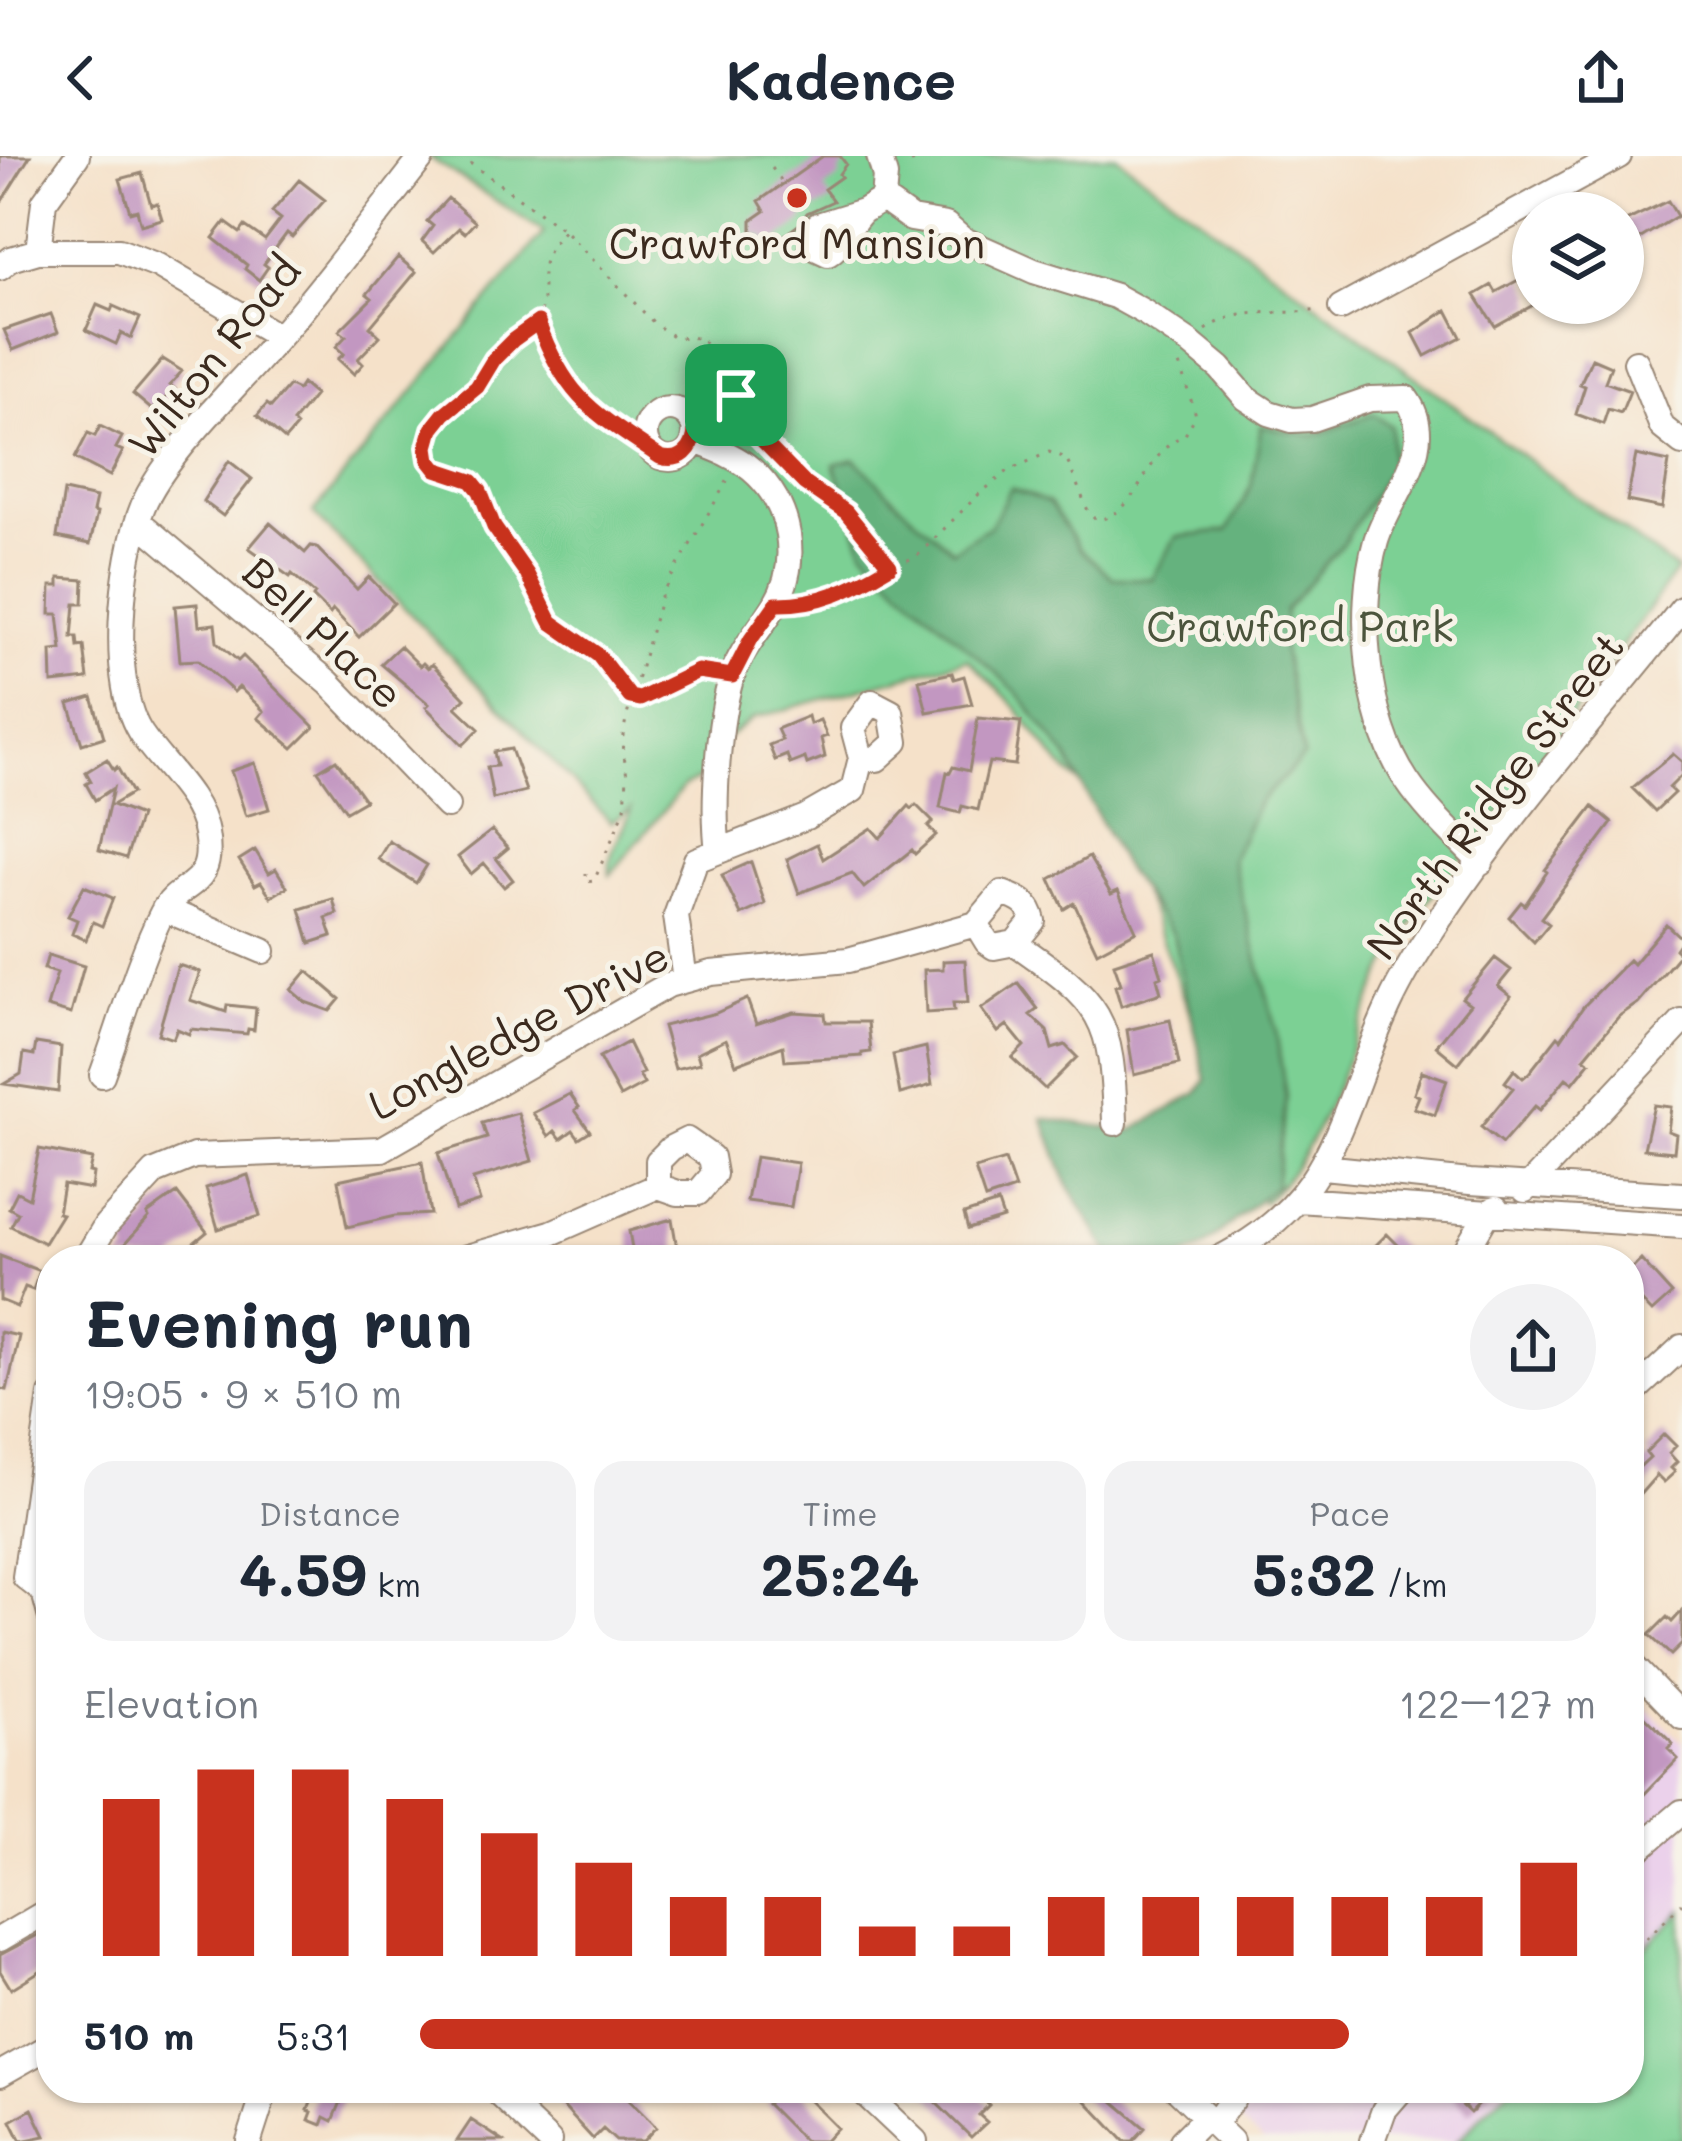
<!DOCTYPE html>
<meta charset="utf-8">
<style>
body{margin:0;font-family:Mali,sans-serif;background:#f2f2f3;color:#1f2937;height:100vh;display:flex;flex-direction:column;font-size:45px;white-space:nowrap}
*{box-sizing:border-box;margin:0}
p{font-size:39px;color:#747a83}
.icon{flex:none;width:66px;height:66px;fill:none;stroke:currentColor;stroke-width:2;stroke-linecap:round;stroke-linejoin:round}
.map{position:relative;flex:1;overflow:hidden}
.details{position:absolute;left:36px;top:1089px;width:1608px;height:858px;display:flex;flex-direction:column;background:#fff;border-radius:48px;box-shadow:0 3px 9px #0004}
.details>*{flex:none}
.controls{position:absolute;left:1512px;top:36px;display:grid;gap:24px}
.controls a{display:grid;place-items:center;width:132px;height:132px;border-radius:50%;background:#fff;box-shadow:0 3px 9px #0004;font-size:60px}
.pin{position:absolute;display:grid;place-items:center;width:102px;height:102px;color:#fff;margin:-51px;border-radius:24px;box-shadow:0 6px 18px #0006}
.round{display:grid;place-items:center;flex:none;width:126px;height:126px;border-radius:63px;background:#f2f2f3}
.head{display:flex;align-items:center;justify-content:space-between;height:204px;padding:0 48px}
h1{font-size:66px;font-weight:700;line-height:90px}
.metrics{display:grid;grid-template-columns:repeat(3,1fr);gap:18px;height:204px;padding:12px 48px}
.metrics div{display:grid;align-content:center;border-radius:30px;background:#f2f2f3;text-align:center}
.metrics b{font-size:60px;font-weight:700}
.metrics small{font-size:33px;font-weight:400}
.metrics p{font-size:33px}
.chart{height:336px;padding:24px 48px}
.chart p{display:flex;justify-content:space-between}
.chart svg{width:100%;height:216px;margin-top:12px;stroke:#c8321e;stroke-width:6}
ul{padding:0 48px;list-style:none;font-size:39px}
li{display:grid;grid-template-columns:192px 144px 1fr;align-items:center;height:90px}
li i{height:30px;border-radius:15px;background:#c8321e}
header{display:flex;justify-content:space-between;align-items:center;height:156px;padding:0 48px;background:#fff;font-size:54px;font-weight:700}
.map>svg:first-child{display:block}
</style>
<header><svg class="icon" aria-label="back" viewBox="0 0 24 24"><path d="M15 5l-7 7 7 7"/></svg>Kadence<svg class="icon" aria-label="share" viewBox="0 0 24 24"><path d="M12 15V3M7 8l5-5 5 5M5 13v7h14v-7"/></svg></header>
<div class="map">
<svg width="1682" height="1985" viewBox="0 0 1682 1985">
<rect width="100%" height="100%" fill="#f7f3e8"/>
<filter id="ink" filterUnits="userSpaceOnUse"><feTurbulence type="fractalNoise" baseFrequency=".00833" numOctaves="2"/><feDisplacementMap in="SourceGraphic" scale="24" xChannelSelector="R" yChannelSelector="G"/><feConvolveMatrix kernelMatrix="1 2 1 2 8 2 1 2 1" color-interpolation-filters="sRGB"/></filter>
<filter id="wash" filterUnits="userSpaceOnUse"><feTurbulence type="fractalNoise" baseFrequency=".004" numOctaves="4" result="noise"/><feDisplacementMap in="SourceGraphic" scale="48" xChannelSelector="R" yChannelSelector="G"/><feGaussianBlur stdDeviation="2.7" result="paint"/><feColorMatrix in="noise" values="0 0 0 0 0 0 0 0 0 0 0 0 0 0 0 0 0 1.4 0 .05"/><feComposite in="paint" operator="in"/></filter>
<g filter="url(#wash)">
<rect width="100%" height="100%" fill="#f5e1c9"/>
<path fill="#ebd1eb" d="M1629,1535L1682,1587V1985H1264L1199,1932H1629Z"/>
<path fill="#7cd094" stroke="#5c7d59" stroke-width="3" d="M427,0H1116L1677,414C1629,481 1580,548 1532,615C1489,675 1438,724 1399,788C1349,871 1336,979 1263,1047L1150,753L1092,638L1060,609L1013,548L968,503L754,562L713,592L709,619L684,630L610,719C606,694 625,676 631,653L611,666L313,357L544,76Z
M1682,1755V1985H1457L1509,1932H1629V1809Z"/>
<path fill="#65b27e" stroke="#506e4e" stroke-width="3" d="M1374,258L1391,270V310L1345,385L1285,454L1283,494L1304,601L1259,646L1232,703L1276,875L1286,941L1275,1030L1203,1092L1176,1104H1113L1067,1027L1043,962L1131,975L1197,937L1206,924L1173,779L1123,710L1067,601L1017,536L899,430L863,393L834,308L855,303L901,350L953,394L990,370L1011,332L1049,347L1079,392L1113,422L1152,423L1176,381L1227,375L1251,330L1261,270L1313,280Z"/>
<g id="blocks">
<path fill="#c297c1" d="M0,0H30L0,48Z
M823,0H840L846,8L839,18L841,21L824,33L833,45L807,57L801,67L770,90L763,80L752,78V64L765,55L759,45Z
M142,17L151,49L157,47L162,63L141,69L137,54L130,56L120,23Z
M299,24L325,44L292,81L287,77L264,108L268,111L259,124L245,113L247,109L213,82L225,66L240,77L245,70L265,84L281,63L272,56Z
M448,42L475,66L465,77L459,72L434,96L422,85L433,70L427,65Z
M1668,45L1677,60L1636,85L1624,66Z
M398,101L416,116L370,171L380,180L358,203L363,208L354,218L338,203L344,198L336,191L346,180L339,175L372,142L367,138Z
M1524,121L1533,138V147H1537L1495,170L1475,139L1492,129L1496,136Z
M97,149L111,155L113,150L140,162L131,182L121,177L116,188L86,174Z
M1447,154L1461,181L1425,200L1413,177Z
M51,158L58,176L13,194L4,174Z
M1592,202L1611,210L1605,226L1630,235L1621,257L1608,253L1603,268L1576,258L1585,230L1580,228Z
M163,203L182,215L170,229L175,233L152,254L133,238Z
M302,228L315,239L293,266L297,270L285,284L257,260L267,248L271,251L289,230L298,234Z
M100,270L122,281L116,292L123,295L110,320L75,302L88,277L95,280Z
M1636,299L1669,306L1662,352L1627,345Z
M229,305L252,323L223,360L203,345Z
M64,335L96,342L93,356L97,357L90,388L57,381Z
M270,367L305,397L311,390L316,391L357,433L369,421L394,447L359,481L333,454L330,458L313,441L315,438L292,418L290,421L249,392Z
M59,422L84,424L83,448H75L72,481H77L78,491L84,490L88,523L52,527L51,495L62,494L58,458H50L51,430H59Z
M197,448L199,470L215,468L217,486L238,505L243,500L314,571L293,592L258,562L264,555L239,531L234,536L198,504L180,505L175,450Z
M400,490L420,510L423,507L428,512L432,508L465,542L456,551L479,573L463,589L426,551L429,548L381,508Z
M952,517L954,523L964,520L972,548L927,556L919,524Z
M92,541L104,581L82,588L69,548Z
M808,560L810,568L820,564L827,580L821,582L825,601L807,608L805,602L790,608L787,599L775,604L769,589L782,584L777,573Z
M978,562L1021,566L1015,609L989,606L978,654L962,650L960,657L940,652L947,616L950,617L953,611L969,615Z
M511,593L526,635L493,643L487,611L497,610L494,596Z
M1673,598L1682,606V619L1669,632L1674,637L1655,655L1632,632Z
M107,603L114,614L117,611L132,637L112,649L140,660L126,702L99,694L113,632L95,644L86,628L91,625L86,616Z
M336,604L365,644L346,655L318,615Z
M255,607L269,653L246,660L231,615Z
M916,649L933,666L928,671L936,679L915,698L912,694L864,732L852,717L799,737L787,703L817,688L823,703L871,672L880,682L909,650L912,653Z
M1593,651L1612,667L1541,762L1549,768L1534,786L1509,761L1521,746L1525,749L1547,716L1545,714Z
M492,674L508,692L496,702L513,724L504,731L484,707L471,718L458,701Z
M389,685L427,709L416,727L378,703Z
M255,694L269,717L276,713L287,731L271,741L261,726L255,729L239,704Z
M1089,701L1111,738L1118,735L1136,775L1097,796L1074,747L1064,753L1050,723Z
M751,706L765,748L741,759L722,719Z
M84,730L113,742L102,770L93,766L86,784L72,778L77,764L68,760Z
M333,743L337,758L326,762L332,780L310,787L300,753Z
M1666,768L1682,783L1675,793L1680,798L1638,847L1619,860L1584,902L1590,906L1573,927L1566,922L1540,954L1535,950L1502,988L1481,971L1513,932L1505,926L1514,914L1523,922L1529,917L1558,880L1561,883L1583,851L1629,804L1633,808Z
M1154,795L1162,820L1157,822L1161,837L1121,850L1115,830L1121,828L1114,808Z
M48,799L84,810L71,858L47,851L57,817L44,813Z
M1495,802L1511,814L1498,830L1511,840L1458,908L1436,890L1470,848L1462,842Z
M965,804L968,847H953L954,855L926,857L924,814L943,813V805Z
M178,809L200,816L190,844L226,856L227,849L256,852L254,874L248,873L247,878L191,873L189,878L177,873L173,883L158,878Z
M307,815L340,843L330,855L305,846L291,834Z
M1018,827L1038,853L1030,859L1047,875L1052,893L1065,889L1077,901L1045,933L1012,902L1024,890L1007,869L998,876L981,853Z
M747,843L756,868L794,856L825,858L826,866H868L871,896L862,897V900L785,905L783,890L736,908L726,883L697,897L700,907L675,913L663,870L716,857Z
M1170,864L1179,908L1134,919L1127,874Z
M628,886L643,917L639,919L644,928L620,941L599,902Z
M36,887L61,891L58,936L4,928L21,918L24,897L34,899Z
M926,891L932,929L900,938L893,899Z
M1422,915L1447,924L1435,959L1414,952L1419,940L1414,938Z
M570,938L579,951L575,954L590,975L579,982L573,974L561,983L555,975L549,980L533,957Z
M1654,949L1671,951L1668,975L1676,978L1674,996L1644,993Z
M518,957L532,1005L473,1023L480,1045L455,1053L438,997L487,982L482,967Z
M39,993L92,1003L89,1016L93,1017L91,1033L63,1028L58,1057L62,1058L44,1087L11,1070L18,1057L9,1052L17,1036L29,1042Z
M755,1001L798,1007L791,1051L747,1045Z
M1005,1004L1015,1033L985,1043L975,1013Z
M422,1006L430,1058L395,1060L347,1071L338,1024Z
M248,1019L260,1060L218,1073L206,1032Z
M177,1037L207,1076L173,1104H120L128,1095L123,1090L149,1061L147,1058Z
M998,1047L1003,1062L968,1073L964,1058Z
M672,1063L679,1104H634L629,1075Z
M1387,1078L1405,1096L1397,1104H1361Z
M0,1100L40,1115L33,1134L25,1131L17,1151L0,1144Z
M1641,1104L1672,1138L1652,1156L1629,1132V1116Z
M0,1176L19,1180L7,1234L0,1233Z
M1664,1278L1676,1290L1669,1297L1677,1306L1671,1312L1675,1316L1664,1326L1657,1319L1629,1351V1321L1650,1301L1646,1296Z
M1682,1455V1488L1671,1499L1649,1479L1667,1461L1672,1466Z
M1629,1545L1673,1588L1668,1593L1678,1603L1629,1654Z
M51,1772V1808L11,1833L0,1815V1799Z
M317,1932H336L334,1938L343,1941L333,1965L325,1961L322,1969L309,1964L312,1956L308,1954Z
M546,1932H604L618,1942L623,1938L656,1971L643,1985H616L603,1973L593,1983Z
M764,1932H797L837,1972L825,1985H804L767,1948L773,1941Z
M921,1932H973L989,1949L979,1959L987,1966L971,1981Z
M1074,1932H1098L1145,1972L1133,1985H1124Z
M1444,1932H1494L1470,1957Z
M32,1953L45,1980L21,1985L11,1965Z
M471,1964L503,1985H457Z"/>
</g>
</g>
<g filter="url(#ink)">
<use href="#blocks" fill-opacity="0" stroke="#988674" stroke-width="3"/>
<g fill="none" stroke-linecap="round" stroke-linejoin="round">
<g stroke="#988674" stroke-width="28">
<path id="minor" d="M879,0L885,20L883,43L911,63L946,69L962,83L1034,115L1115,140L1144,156L1190,187L1220,212L1246,242L1269,257L1292,264L1312,263L1370,243L1406,242C1441,290 1390,338 1376,385C1356,455 1366,564 1407,625C1427,655 1456,681 1481,707
M863,55C849,68 843,89 828,98L811,90L818,69L863,55L883,43
M38,95L44,46L77,0
M0,112L11,103L38,95H119L158,110L279,181
M1341,152L1619,0
M1636,206L1662,271L1682,287
M645 278a25 25 0 1 1 50 0a25 25 0 1 1-50 0Z
M695,285C715,293 736,300 752,314C791,347 801,406 775,449C761,473 741,493 732,520C718,564 712,649 718,695
M140,367L329,527L447,650
M164,753L263,795
M976,768L987,786L994,791L1015,787C1103,848 1112,860 1115,967
M976,768L1002,737C1019,743 1029,746 1033,765L1015,787
M685,824L676,760L696,704L806,661L853,634L861,602L853,572L872,546L891,556L896,586L877,603L861,602
M102,919C120,870 139,802 162,757C180,723 216,734 206,677C200,640 162,609 142,579C108,531 121,403 143,350C164,299 236,232 273,188C325,129 372,65 421,3
M1323,1011L1470,1026L1682,1039
M1525,1034L1682,866
M1298,1044L1682,1070
M85,1104L106,1069L155,1016L194,1000L382,993L668,829L711,817L848,804L976,768
M457,1104L551,1077L658,1030L678,1037H698L714,1018L711,1001L687,984L671,992L658,1005V1030
M1216,1104C1338,1044 1338,958 1389,849C1402,821 1418,795 1435,770C1508,659 1599,557 1682,453
M1460,1104L1488,1057L1496,1052
M51,1239L25,1421L44,1436L51,1462
M1629,1240L1682,1191
M1629,1506L1682,1561
M1629,1701L1682,1656
M0,1783L51,1753
M0,1918L51,1889
M493,1932L549,1985
M859,1932L915,1985
M1176,1932L1231,1985
M1214,1969L1240,1932
M249,1985L266,1932
M1182,1985L1206,1961
M1373,1985L1384,1954L1403,1932"/>
</g>
<path stroke="#988674" stroke-width="3" stroke-dasharray="3 9" stroke-linecap="butt" d="M460,0L564,74L655,168L674,181L699,182L716,196L727,212L728,227L759,281L804,327L846,356L889,409
M911,6L919,5
M772,12L783,27
M563,75C540,103 543,109 543,143C543,152 538,161 540,170C549,231 602,260 648,291
M538,166L513,184L494,203L477,231L444,258L432,273L427,291L429,304L436,313L472,325L480,335L494,371L527,418L551,466L598,499L630,541
M1206,174C1239,149 1280,160 1318,154
M707,268L734,240
M797,448L850,434L889,409L915,402L978,339L1008,315L1049,296L1066,302L1089,357L1096,364C1141,359 1144,294 1185,279L1196,259L1179,208
M632,542L640,543L698,515L712,517
M586,717V726L594,725L625,653L627,620L622,585L626,563L662,437L729,322
M1629,1765L1647,1782L1682,1747
M1629,1795L1645,1780
M1447,1932L1471,1957L1496,1932"/>
<use href="#minor" stroke="#fff" stroke-width="24"/>
</g>
</g>
<g fill="none" stroke-linecap="round" stroke-linejoin="round" filter="url(#ink)">
<g stroke="#fff" stroke-width="24">
<path id="route" d="M538,166C567,245 594,256 660,301C681,307 694,294 695,274L703,271L736,239L759,281L804,327L846,356L890,410C854,432 819,449 776,448L751,483L732,520L698,515L640,543L630,541L598,499L551,466L527,418L494,371L480,335L472,325L436,313L429,304L427,291L432,273L444,258L477,231L494,203L513,184Z"/>
</g>
<use href="#route" stroke="#c8321e" stroke-width="15"/>
</g>
<circle fill="#c8321e" stroke="#f7f3e8" stroke-width="4.5" cx="797" cy="42" r="12"/>
<g text-anchor="middle" dominant-baseline="central" stroke-width="10" stroke-linejoin="round" paint-order="stroke">
<g font-size="42" fill="#3b2a1e" stroke="#f7f3e8">
<text x="797" y="86">Crawford Mansion</text>
</g>
<g font-size="42" fill="#3b2a1e" stroke="#f7f3e8">
<text transform="translate(213 200) rotate(-51)">Wilton Road</text>
<text transform="translate(324 476) rotate(43)">Bell Place</text>
<text transform="translate(1494 639) rotate(-53)">North Ridge Street</text>
<text transform="translate(518 873) rotate(-28)">Longledge Drive</text>
</g>
<g font-size="42" fill="#4b543c" stroke="#f7f3e8">
<text x="1300" y="469">Crawford Park</text>
</g>
</g>
</svg>
<div class="controls">
<a><svg class="icon" aria-label="layers" viewBox="0 0 24 24"><path d="M12 4l9 5-9 5-9-5zM3 14l9 5 9-5"/></svg></a>
</div>
<div class="pin" style="left:736px;top:239px;background:#1e9e55"><svg class="icon" aria-label="arrive" viewBox="0 0 24 24"><path d="M6 21V4h12l-3 4 3 4H6"/></svg></div>
<section class="details">
<div class="head"><div><h1>Evening run</h1><p>19:05 · 9 × 510 m</p></div><a class="round"><svg class="icon" aria-label="share" viewBox="0 0 24 24"><path d="M12 15V3M7 8l5-5 5 5M5 13v7h14v-7"/></svg></a></div>
<div class="metrics">
<div><p>Distance</p><b>4.59<small> km</small></b></div>
<div><p>Time</p><b>25:24</b></div>
<div><p>Pace</p><b>5:32<small> /km</small></b></div>
</div>
<div class="chart"><p><span>Elevation</span>122–127 m</p>
<svg viewBox="0 0 160 44" preserveAspectRatio="none"><path d="M5 44V12M15 44V6M25 44V6M35 44V12M45 44V19M55 44V25M65 44V32M75 44V32M85 44V38M95 44V38M105 44V32M115 44V32M125 44V32M135 44V32M145 44V32M155 44V25"/></svg>
</div>
<ul>
<li><b>510 m</b>5:31<i style="width:79%"></i></li>
</ul>
</section>
</div>
